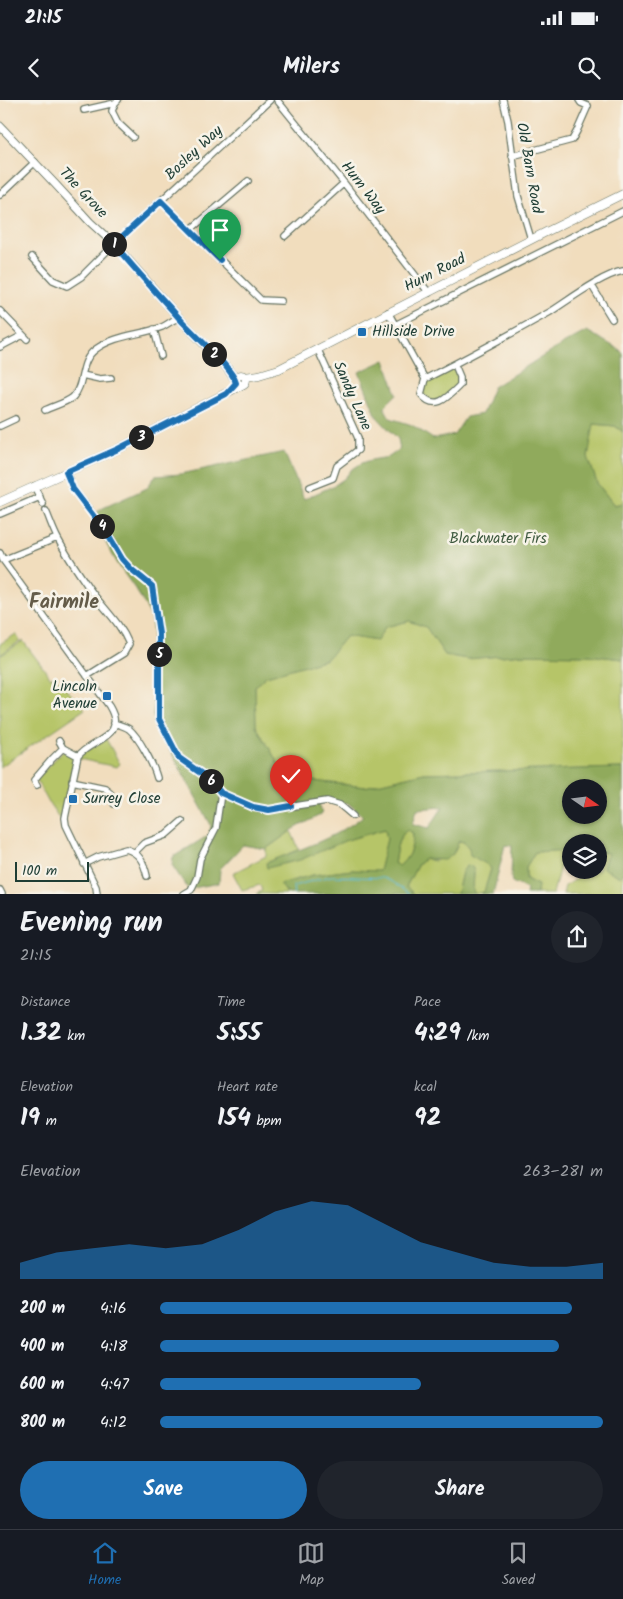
<!DOCTYPE html>
<meta charset="utf-8">
<style>
body{margin:0;font-family:Kalam,sans-serif;background:#20242c;color:#f1f3f6;height:100vh;display:flex;flex-direction:column;font-size:19px;white-space:nowrap}
*{box-sizing:border-box;margin:0}
p{font-size:16px;color:#9ea1a6}
.icon{flex:none;width:28px;height:28px;fill:none;stroke:currentColor;stroke-width:2;stroke-linecap:round;stroke-linejoin:round}
.map{position:relative;height:794px;overflow:hidden}
.side{display:flex;flex-direction:column;background:#171b24;flex:1}
.side>*{flex:none}
.needle{width:32px;rotate:104deg}
.controls{position:absolute;left:562px;top:679px;display:grid;gap:10px}
.controls a{display:grid;place-items:center;width:45px;height:45px;border-radius:50%;background:#171b24;box-shadow:0 1px 4px #0004;font-size:25px}
.scale{position:absolute;left:15px;bottom:12px;width:74px;box-sizing:border-box;padding-left:5px;border:2px solid #1f3d34;border-top:0;font-size:14px;line-height:18px;white-space:nowrap;color:#1f3d34;-webkit-text-stroke:4px #f7f3e8;paint-order:stroke}
.pin{position:absolute;display:grid;place-items:center;width:42px;height:42px;color:#fff;margin:-51px -21px;border-radius:50% 50% 50% 0;rotate:-45deg;box-shadow:0 0 5px #0007}
.pin .icon{rotate:45deg}
.km{position:absolute;width:25px;height:25px;margin:-12px;border-radius:50%;background:#222;color:#fff;font-size:14px;line-height:25px;text-align:center}
.round{display:grid;place-items:center;flex:none;width:52px;height:52px;border-radius:26px;background:#20242c}
.headline{display:flex;align-items:center;justify-content:space-between;height:85px;padding:0 20px}
h1{font-size:28px;font-weight:600;line-height:38px}
.stats{display:grid;grid-template-columns:repeat(3,1fr);gap:8px;height:85px;padding:5px 20px}
.stats div{display:grid;align-content:center}
.stats b{font-size:25px;font-weight:600}
.stats small{font-size:14px;font-weight:400}
.stats p{font-size:14px}
.chart{height:140px;padding:10px 20px}
.chart p{display:flex;justify-content:space-between}
.chart svg{width:100%;height:90px;margin-top:5px;fill:#1f6fb2;opacity:.7}
.primary-button{display:flex;gap:10px;margin-top:auto;padding:10px 20px}
.primary-button a{flex:1;height:58px;border-radius:30px;background:#1f6fb2;color:#fff;font-size:20px;font-weight:600;line-height:58px;text-align:center}
.primary-button a+a{background:#20242c;color:#f1f3f6}
ul{padding:0 20px;list-style:none;font-size:16px}
li{display:grid;grid-template-columns:80px 60px 1fr;align-items:center;height:38px}
li i{height:12px;border-radius:6px;background:#1f6fb2}
.status{display:flex;justify-content:space-between;align-items:center;height:35px;padding:0 25px;background:#171b24;direction:ltr}
.status svg{height:14px;fill:currentColor}
header{display:flex;justify-content:space-between;align-items:center;height:65px;padding:0 20px;background:#171b24;font-size:22px;font-weight:600}
.tab-bar{display:flex;justify-content:space-around;align-items:center;height:70px;border-top:1px solid #363941;background:#171b24;font-size:14px;color:#9ea1a6}
.tab-bar a{display:grid;justify-items:center;gap:2px}
.tab-bar .current{color:#1f6fb2}
.map>svg:first-child{display:block}
</style>
<div class="status"><b>21:15</b><svg viewBox="0 0 49 12"><path d="M0 12V9h3v3zM5 12V6h3v6zM10 12V3h3v9zM15 12V0h3v12zM26 1h20v11H26zM47 4h2v5h-2z"/></svg></div>
<header><svg class="icon" aria-label="back" viewBox="0 0 24 24"><path d="M15 5l-7 7 7 7"/></svg>Milers<svg class="icon" aria-label="search" viewBox="0 0 24 24"><circle cx="10" cy="10" r="6"/><path d="M15 15l6 6"/></svg></header>
<div class="map">
<svg width="623" height="794" viewBox="0 0 623 794">
<rect width="100%" height="100%" fill="#f7f3e8"/>
<filter id="ink" filterUnits="userSpaceOnUse"><feTurbulence type="fractalNoise" baseFrequency=".02" numOctaves="2"/><feDisplacementMap in="SourceGraphic" scale="10" xChannelSelector="R" yChannelSelector="G"/><feConvolveMatrix kernelMatrix="1 2 1 2 8 2 1 2 1" color-interpolation-filters="sRGB"/></filter>
<filter id="wash" filterUnits="userSpaceOnUse"><feTurbulence type="fractalNoise" baseFrequency=".0096" numOctaves="4" result="noise"/><feDisplacementMap in="SourceGraphic" scale="20" xChannelSelector="R" yChannelSelector="G"/><feGaussianBlur stdDeviation="1.12" result="paint"/><feColorMatrix in="noise" values="0 0 0 0 0 0 0 0 0 0 0 0 0 0 0 0 0 1.4 0 .05"/><feComposite in="paint" operator="in"/></filter>
<g filter="url(#wash)">
<rect width="100%" height="100%" fill="#f1ddbd"/>
<path fill="#b6c568" stroke="#6a814e" d="M453,268L459,277L458,284L440,300L432,301L423,294L427,281Z
M593,324L615,326L623,332V403L614,405L597,383L588,357Z
M409,521L426,527L445,555L467,559L523,554L588,555L623,559V668L424,673L365,687L287,678L256,626L255,586L266,576L327,559L346,536L376,541L385,527Z
M16,534L20,541L0,555V544Z
M23,541L51,578L54,576L85,609L0,667V556Z
M106,639L120,664L117,667L79,659L83,653Z
M63,651L75,657L62,722L49,703L36,679Z
M385,729L387,739L379,772L352,770L313,775L281,784L287,794H256L262,791L260,785L242,790L233,773L266,756V749L291,731L299,750L266,763Z
M407,730L413,733C413,747 410,757 399,766L394,763C397,750 396,740 407,730Z
M459,741L464,742C471,753 484,758 491,769L484,792L476,794L473,791L474,772H462L457,794H414L406,787L418,764L425,759L434,761L453,754Z
M564,750L553,794H537V785L526,779V767L535,752Z
M599,752L609,753L603,768L620,776L623,773V794H563L565,786L582,775L583,770H599Z"/>
<path fill="#90aa5c" stroke="#587448" fill-rule="evenodd" d="M587,231L620,250L623,254V332L615,326L594,324L588,357L597,383L614,405L623,403V559L588,555L523,554L467,559L445,555L426,527L409,521L385,527L377,541L346,536L327,559L266,576L255,586L256,626L287,678L365,687L424,673L623,668V773L620,777L603,768L608,753L599,752V742H571V750L535,752L526,767V779L538,785L537,794H526L527,789L512,782L511,777L512,746L505,745L493,794H481L484,792L491,769L488,765L470,755L469,748L464,742L459,741L453,754L445,760L425,759L418,764L406,787L414,794H288L280,784L313,775L352,770L379,771L387,739L385,729L347,740L300,760L267,768L266,763C299,749 335,739 363,716L348,703L318,700L322,714L294,729L266,749L243,745L220,769L219,783L188,789L172,765L173,757L209,735L211,725L159,630L153,616L155,587L141,562C171,523 135,493 116,461C107,446 100,431 92,416L103,408L147,388L155,376L181,374L284,352L304,399L335,385L345,378L351,370L362,363L371,360L389,357L400,349L398,339L377,317L359,272L385,260L397,294L384,307L390,318L412,325L433,339L454,335L466,317L482,314L493,287L563,244ZM571,688H599V715H571ZM443,707L429,728L413,724L417,709ZM407,730L413,733C413,747 410,757 399,766L394,763C397,749 396,740 407,730Z
M467,765L472,766L474,772L473,791L476,794H457L462,772Z"/>
<g fill="none" stroke-linecap="round" stroke-linejoin="round">
<path stroke="#58bcd6" stroke-width="1" d="M294,794L293,786L331,776L383,778L392,782L409,794"/>
</g>
</g>
<g filter="url(#ink)">
<g fill="none" stroke-linecap="round" stroke-linejoin="round">
<g stroke="#687564" stroke-width="8">
<path id="minor" d="M118,0L115,3L112,11L118,23L133,37
M277,0L344,83L429,193
M503,0L508,21L518,96L531,139
M84,10L115,3
M512,56L572,40L577,31L588,6L581,3L579,0
M0,95L35,62
M161,101L261,200L281,201
M190,130L248,81
M285,136L344,83
M32,157L53,180L67,186L81,177L114,144L270,0
M592,186L612,219
M0,211L27,239
M388,212L425,279C467,258 509,235 550,212C569,200 602,175 623,171
M395,225L623,111
M154,229L161,256
M0,247L23,235
M82,275L100,279L111,278
M425,279L421,294C435,312 448,297 460,285V277L455,265
M45,310C53,306 66,303 73,297C86,283 78,262 96,249C115,235 141,235 162,227C168,224 173,220 179,217
M0,326L15,319
M66,372L73,389L109,435L122,459L131,469L152,485L159,534V619L179,658L209,679L221,693L253,707L269,710L327,701L340,705L353,716
M34,386L43,404
M310,387L333,378L337,366L358,350V338L318,250
M46,411C50,420 53,430 58,439C67,456 78,472 89,488C102,507 120,522 129,544L124,553L87,576
M0,414L40,397
M0,453L3,460L109,606C128,638 93,638 78,656L65,718L66,725L96,787L97,794
M3,460L57,438
M114,623C119,625 125,626 129,629C139,637 154,666 157,678
M59,641L63,648
M72,681L105,688L110,692L114,704
M37,685L34,680L52,659L63,648L78,656
M135,752L144,743L166,735L182,721
M84,764L98,757L126,749C140,753 144,763 147,776
M0,790L2,794
M184,794L191,790L197,777L200,759L216,728L221,693"/>
</g>
<g stroke="#687564" stroke-width="9">
<path id="tertiary" d="M0,26L56,85L90,122L114,144L180,219L227,268L235,279"/>
</g>
<g stroke="#687564" stroke-width="9">
<path id="secondary" d="M236 280a5 5 0 1 1 10 0a5 5 0 1 1-10 0Z
M245,277L259,275L279,269L546,132L623,94
M0,402L118,349L242,285"/>
</g>
<use href="#minor" stroke="#fff" stroke-width="5.5"/>
<use href="#tertiary" stroke="#fff" stroke-width="7"/>
<use href="#secondary" stroke="#fff" stroke-width="8"/>
</g>
</g>
<g fill="none" stroke-linecap="round" stroke-linejoin="round" filter="url(#ink)">
<g stroke="#fff" stroke-width="10">
<path id="route" d="M220,160L161,101L114,144C135,170 158,194 180,219C193,234 232,267 236,283L226,294L118,349L66,372L73,389L108,435L122,459L131,469L152,486L159,534V619L179,658L209,679L221,693L253,707L269,710L291,706"/>
</g>
<use href="#route" stroke="#1f6fb2" stroke-width="6"/>
</g>
<g fill="#1f6fb2" stroke="#f7f3e8" stroke-width="2">
<rect x="357" y="227" width="10" height="10" rx="2.5"/>
<rect x="102" y="591" width="10" height="10" rx="2.5"/>
<rect x="68" y="694" width="10" height="10" rx="2.5"/>
</g>
<g text-anchor="middle" dominant-baseline="central" stroke-width="5" stroke-linejoin="round" paint-order="stroke">
<g font-size="15" fill="#1f3d34" stroke="#f7f3e8">
<text transform="translate(194 53) rotate(-43)">Bosley Way</text>
<text transform="translate(529 68) rotate(80)">Old Barn Road</text>
<text transform="translate(363 88) rotate(52)">Hurn Way</text>
<text transform="translate(83 93) rotate(47)">The Grove</text>
<text transform="translate(435 173) rotate(-27)">Hurn Road</text>
<text transform="translate(352 296) rotate(66)">Sandy Lane</text>
</g>
<g font-size="15" fill="#1f3d34" stroke="#f7f3e8" text-anchor="start">
<text x="372" y="232">Hillside Drive</text>
<text x="97" y="587" text-anchor="end">Lincoln<tspan x="97" dy="17">Avenue</tspan></text>
<text x="83" y="699">Surrey Close</text>
</g>
<g font-size="15" fill="#3d583e" stroke="#f7f3e8">
<text x="498" y="439">Blackwater Firs</text>
</g>
<g font-size="20" font-weight="bold" fill="#645c49" stroke="#f7f3e8">
<text x="64" y="503">Fairmile</text>
</g>
</g>
</svg>
<div class="controls">
<a><svg class="needle" viewBox="-14 -14 28 28"><path d="M0-13l5 13h-10z" fill="#e53935"/><path d="M0 13l5-13h-10z" fill="#9ea1a6"/></svg></a>
<a><svg class="icon" aria-label="layers" viewBox="0 0 24 24"><path d="M12 4l9 5-9 5-9-5zM3 14l9 5 9-5"/></svg></a>
</div>
<div class="scale">100 m</div>
<div class="pin" style="left:220px;top:160px;background:#1e9e55"><svg class="icon" aria-label="arrive" viewBox="0 0 24 24"><path d="M6 21V4h12l-3 4 3 4H6"/></svg></div>
<div class="pin" style="left:291px;top:706px;background:#d93025"><svg class="icon" aria-label="check" viewBox="0 0 24 24"><path d="M5 12l5 5 9-10"/></svg></div>
<b class="km" style="left:114px;top:144px">1</b>
<b class="km" style="left:214px;top:254px">2</b>
<b class="km" style="left:141px;top:337px">3</b>
<b class="km" style="left:102px;top:426px">4</b>
<b class="km" style="left:159px;top:554px">5</b>
<b class="km" style="left:211px;top:681px">6</b>
</div>
<section class="side">
<div class="headline"><div><h1>Evening run</h1><p>21:15</p></div><a class="round"><svg class="icon" aria-label="share" viewBox="0 0 24 24"><path d="M12 15V3M7 8l5-5 5 5M5 13v7h14v-7"/></svg></a></div>
<div class="stats">
<div><p>Distance</p><b>1.32<small> km</small></b></div>
<div><p>Time</p><b>5:55</b></div>
<div><p>Pace</p><b>4:29<small> /km</small></b></div>
</div>
<div class="stats">
<div><p>Elevation</p><b>19<small> m</small></b></div>
<div><p>Heart rate</p><b>154<small> bpm</small></b></div>
<div><p>kcal</p><b>92</b></div>
</div>
<div class="chart"><p><span>Elevation</span>263–281 m</p>
<svg viewBox="0 0 160 44" preserveAspectRatio="none"><path d="M0 44V36L10 31L20 29L30 27L40 29L50 27L60 20L70 11L80 6L90 8L100 17L110 26L120 31L130 36L140 38L150 38L160 36V44z"/></svg>
</div>
<ul>
<li><b>200 m</b>4:16<i style="width:93%"></i></li>
<li><b>400 m</b>4:18<i style="width:90%"></i></li>
<li><b>600 m</b>4:47<i style="width:59%"></i></li>
<li><b>800 m</b>4:12<i style="width:100%"></i></li>
</ul>
<div class="primary-button"><a>Save</a><a>Share</a></div>
</section>
<nav class="tab-bar">
<a class="current"><svg class="icon" aria-label="home" viewBox="0 0 24 24"><path d="M3 11l9-7 9 7M6 9v11h12V9"/></svg>Home</a>
<a><svg class="icon" aria-label="map" viewBox="0 0 24 24"><path d="M3 6l6-2 6 2 6-2v14l-6 2-6-2-6 2zM9 4v14M15 6v14"/></svg>Map</a>
<a><svg class="icon" aria-label="saved" viewBox="0 0 24 24"><path d="M7 4h10v16l-5-4-5 4z"/></svg>Saved</a>
</nav>
